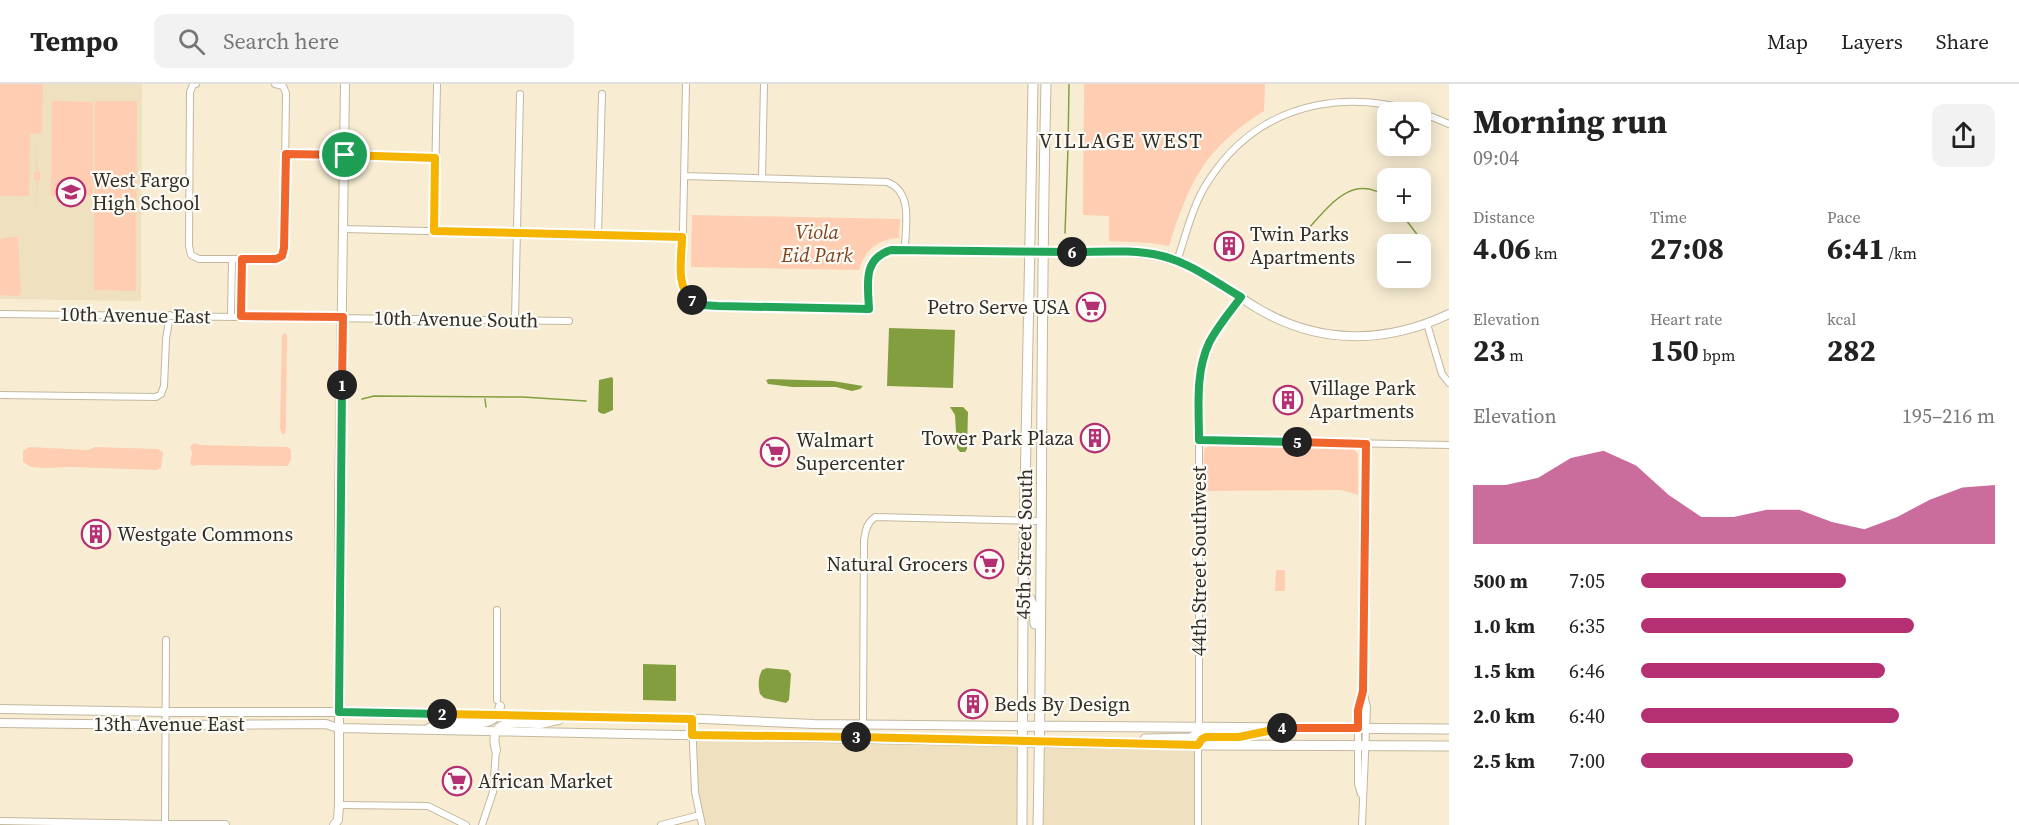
<!DOCTYPE html>
<meta charset="utf-8">
<style>
body{margin:0;font-family:"Source Serif 4",serif;background:#f2f2f2;color:#222;height:100vh;display:flex;flex-direction:column;font-size:22px;white-space:nowrap}
*{box-sizing:border-box;margin:0}
p{font-size:20px;color:#767676}
.icon{flex:none;width:33px;height:33px;fill:none;stroke:currentColor;stroke-width:2;stroke-linecap:round;stroke-linejoin:round}
.map{position:relative;flex:1;overflow:hidden}
.panel{display:flex;flex-direction:column;background:#fff;width:570px}
.panel>*{flex:none}
.buttons{position:absolute;left:1377px;top:18px;display:grid;gap:12px}
.buttons a{display:grid;place-items:center;width:54px;height:54px;border-radius:12px;background:#fff;box-shadow:0 3px 15px #0003;font-size:30px}
.pin{position:absolute;display:grid;place-items:center;width:51px;height:51px;color:#fff;margin:-26px;border:3px solid #fff;border-radius:50%;box-shadow:0 2px 6px #0007}
.km{position:absolute;width:30px;height:30px;margin:-15px;border-radius:50%;background:#222;color:#fff;font-size:16px;line-height:30px;text-align:center}
.round{display:grid;place-items:center;flex:none;width:63px;height:63px;border-radius:12px;background:#f2f2f2}
.head{display:flex;align-items:center;justify-content:space-between;height:102px;padding:0 24px}
h1{font-size:33px;font-weight:700;line-height:45px}
.stats{display:grid;grid-template-columns:repeat(3,1fr);gap:9px;height:102px;padding:6px 24px}
.stats div{display:grid;align-content:center}
.stats b{font-size:30px;font-weight:700}
.stats small{font-size:16px;font-weight:400}
.stats p{font-size:16px}
.chart{height:168px;padding:12px 24px}
.chart p{display:flex;justify-content:space-between}
.chart svg{width:100%;height:108px;margin-top:6px;fill:#b52f73;opacity:.7}
ul{padding:0 24px;list-style:none;font-size:20px}
li{display:grid;grid-template-columns:96px 72px 1fr;align-items:center;height:45px}
li i{height:15px;border-radius:8px;background:#b52f73}
header{display:flex;align-items:center;gap:36px;box-sizing:border-box;height:84px;padding:0 30px;background:#fff;border-bottom:2px solid #e0e0e0}
header strong{font-size:28px}
nav{display:flex;gap:33px;margin-inline-start:auto;font-size:21px}
.search{width:420px;height:54px;background:#f2f2f2;display:flex;align-items:center;gap:15px;box-sizing:border-box;padding:0 21px;border-radius:12px;color:#767676;font-size:22px}
main{display:flex;flex:1;min-height:0}
.map>svg:first-child{display:block}
</style>
<header>
<strong>Tempo</strong>
<div class="search"><svg class="icon" aria-label="search" viewBox="0 0 24 24"><circle cx="10" cy="10" r="6"/><path d="M15 15l6 6"/></svg>Search here</div>
<nav><a>Map</a><a>Layers</a><a>Share</a></nav>
</header>
<main>
<div class="map">
<svg width="1449" height="741" viewBox="0 0 1449 741">
<rect width="100%" height="100%" fill="#f8edd3"/>
<path fill="#efe0bf" d="M0,0H142L141,217L0,215Z
M697,654L1019,660V741H706L703,734L698,699Z
M1042,659L1195,664V741H1041Z"/>
<path fill="#fecdb2" d="M0,0H43L42,49L30,50L29,112H0Z
M1084,0H1265L1264,27C1204,65 1190,97 1169,162L1151,159L1109,157V132L1083,131Z
M52,17L93,18V112H51Z
M95,17H137L136,207L94,206Z
M36,53L37,87L40,88V96L37,97V131L36,97L34,96V88L36,87Z
M692,131L900,135L899,154C878,155 865,166 859,186L691,183Z
M8,153H18L21,209L18,212L0,211V155Z
M285,249L287,251L286,343L285,350H282L280,344L282,251Z
M194,359L200,361L288,363L291,366V375L288,382L197,381L193,382L190,380L192,369L190,363Z
M1210,362L1354,365L1358,370V411L1341,406L1207,407L1203,405L1204,366L1206,363Z
M29,363L88,366L95,363L158,365L163,368L161,384L157,386L71,383L45,384L31,383L23,378V367Z
M1276,486H1285V507H1275Z"/>
<path fill="#839e3f" d="M889,244L955,246L953,304L887,302Z
M612,293L613,295V326L604,330L600,329L598,327L599,296Z
M770,295L833,297L863,302L860,305L852,307L836,303H793L768,300L766,296Z
M950,323H963L968,328L967,365L965,368H960L957,364L955,331Z
M643,580L676,581V617L643,616Z
M767,584L788,586L791,590L789,616L786,619L764,614L760,610C758,601 758,594 762,586Z"/>
<g fill="none" stroke-linecap="round" stroke-linejoin="round">
<path stroke="#839e3f" stroke-width="1.5" d="M1400,128L1419,153
M1308,145C1330,121 1353,88 1388,114
M1065,149L1068,64L1069,0
M362,315L374,312L523,313L586,317
M485,315L486,323"/>
<g stroke="#c3b89f" stroke-width="8">
<path id="street" d="M196,0L193,1L190,8L189,162L191,171L199,175H276L282,172L284,164L286,9L283,2L275,0
M686,0L682,195C683,218 699,221 718,222L869,225C868,191 862,167 905,165L1029,167
M286,70L435,74
M684,92L887,98C914,108 905,143 905,165
M762,94L764,0
M344,145L682,153
M434,147L437,0
M598,151L602,10
M1177,177C1186,151 1193,119 1209,96C1264,11 1363,0 1449,40
M0,230L569,237
M231,232L232,175
M241,232L242,175
M515,236L520,10
M1427,240L1442,290L1449,299
M0,311L156,313L161,310L164,302L166,255L170,231
M1199,356L1449,361
M497,526V616
M692,635L695,708L702,741
M863,641L864,456C866,446 866,440 875,433L1041,437
M1199,644V296L1209,259L1241,213
M1361,710L1358,700V625L1362,610
M339,721L428,722L466,741
M0,737L165,740L166,556
M482,741L493,708L496,666
M661,741L700,731
M1198,741V661
M1362,741L1367,623L1363,607L1366,360"/>
</g>
<g stroke="#c3b89f" stroke-width="10">
<path id="secondary" d="M1029,167C1072,168 1135,163 1174,176C1205,186 1230,208 1257,224C1319,261 1385,260 1449,230
M0,625L166,628H338L704,635L814,640L1022,642
M0,639L166,641L326,640L338,644L1021,658
M429,644C434,642 438,640 443,639C462,635 496,650 500,622
M496,666C487,632 517,640 540,640C546,639 552,637 559,636
M165,741H225
M334,741L338,736L339,721V429L345,0"/>
</g>
<g stroke="#c3b89f" stroke-width="11">
<path id="primary" d="M1023,512L1030,515L1034,526L1035,540
M1022,642L1449,645
M1145,655L1191,654L1198,650L1199,644
M1021,658L1198,661L1449,662
M1198,661L1201,655L1206,653H1239L1260,648
M1022,741L1023,512L1033,0
M1038,741C1043,494 1040,247 1046,0"/>
</g>
<use href="#street" stroke="#fff" stroke-width="6"/>
<use href="#secondary" stroke="#fff" stroke-width="8"/>
<use href="#primary" stroke="#fff" stroke-width="9"/>
</g>
<g fill="none" stroke-linecap="round" stroke-linejoin="round">
<g stroke="#fff" stroke-width="12">
<path id="split-1" d="M342,301L343,233L241,232L242,175H276L282,172L284,164L286,70L345,71"/>
</g>
<g stroke="#fff" stroke-width="12">
<path id="split-2" d="M342,301L339,628L442,630"/>
</g>
<g stroke="#fff" stroke-width="12">
<path id="split-3" d="M442,630L692,635V651L856,653"/>
</g>
<g stroke="#fff" stroke-width="12">
<path id="split-4" d="M856,653L1198,661L1202,655L1206,653H1239L1282,644"/>
</g>
<g stroke="#fff" stroke-width="12">
<path id="split-5" d="M1282,644H1358V626L1363,607L1366,360L1297,358"/>
</g>
<g stroke="#fff" stroke-width="12">
<path id="split-6" d="M1072,168C1101,168 1133,165 1162,172C1191,179 1215,198 1241,213C1230,228 1217,243 1209,259C1195,289 1199,324 1199,356L1297,358"/>
</g>
<g stroke="#fff" stroke-width="12">
<path id="split-7" d="M692,216L701,221L718,222L869,225C868,200 862,175 891,166L1072,168"/>
</g>
<g stroke="#fff" stroke-width="12">
<path id="split-8" d="M345,71L435,74L434,147L682,153C682,173 675,202 692,216"/>
</g>
<use href="#split-1" stroke="#f0652b" stroke-width="8"/>
<use href="#split-2" stroke="#22a559" stroke-width="8"/>
<use href="#split-3" stroke="#f5b400" stroke-width="8"/>
<use href="#split-4" stroke="#f5b400" stroke-width="8"/>
<use href="#split-5" stroke="#f0652b" stroke-width="8"/>
<use href="#split-6" stroke="#22a559" stroke-width="8"/>
<use href="#split-7" stroke="#22a559" stroke-width="8"/>
<use href="#split-8" stroke="#f5b400" stroke-width="8"/>
</g>
<defs>
<g id="school-ring" transform="scale(1.5)"><circle r="9.5" fill="#fdfbf6" stroke="#b52f73" stroke-width="1.5"/><path d="M0-5L7-2L0 1L-7-2ZM-4 1L0 2.5L4 1V4Q0 6-4 4Z" fill="#b52f73"/></g>
<g id="building-ring" transform="scale(1.5)"><circle r="9.5" fill="#fdfbf6" stroke="#b52f73" stroke-width="1.5"/><path d="M-4-6H4V6H1V3H-1V6H-4ZM-2.5-4.3h1.7v1.8h-1.7ZM.8-4.3h1.7v1.8H.8ZM-2.5-1h1.7V.8h-1.7ZM.8-1h1.7V.8H.8Z" fill="#b52f73"/></g>
<g id="supermarket-ring" transform="scale(1.5)"><circle r="9.5" fill="#fdfbf6" stroke="#b52f73" stroke-width="1.5"/><path d="M-6-5.5h2.5l.6 2H6L4.5 2H-2.5L-4.4-4H-6ZM-1.5 3.2a1.3 1.3 0 1 0 .1 0ZM3 3.2a1.3 1.3 0 1 0 .1 0Z" fill="#b52f73"/></g>
</defs>
<g fill-rule="evenodd">
<use href="#school-ring" x="71" y="108"/>
<use href="#building-ring" x="1229" y="162"/>
<use href="#supermarket-ring" x="1091" y="223"/>
<use href="#building-ring" x="1288" y="316"/>
<use href="#building-ring" x="1095" y="354"/>
<use href="#supermarket-ring" x="775" y="368"/>
<use href="#building-ring" x="96" y="450"/>
<use href="#supermarket-ring" x="989" y="480"/>
<use href="#building-ring" x="973" y="620"/>
<use href="#supermarket-ring" x="457" y="697"/>
</g>
<g text-anchor="middle" dominant-baseline="central" stroke-width="4.5" stroke-linejoin="round" paint-order="stroke">
<g font-size="20" fill="#332e25" stroke="#fdfbf6" text-anchor="start">
<text x="92" y="96">West Fargo<tspan x="92" dy="23">High School</tspan></text>
<text x="1250" y="150">Twin Parks<tspan x="1250" dy="23">Apartments</tspan></text>
<text x="1070" y="223" text-anchor="end">Petro Serve USA</text>
<text x="1309" y="304">Village Park<tspan x="1309" dy="23">Apartments</tspan></text>
<text x="1074" y="354" text-anchor="end">Tower Park Plaza</text>
<text x="796" y="356">Walmart<tspan x="796" dy="23">Supercenter</tspan></text>
<text x="117" y="450">Westgate Commons</text>
<text x="968" y="480" text-anchor="end">Natural Grocers</text>
<text x="994" y="620">Beds By Design</text>
<text x="478" y="697">African Market</text>
</g>
<g font-size="20" font-style="italic" fill="#7f4421" stroke="#fdfbf6">
<text x="817" y="148">Viola<tspan x="817" dy="23">Eid Park</tspan></text>
</g>
<g font-size="20" fill="#332e25" stroke="#fdfbf6">
<text transform="translate(135 231) rotate(1)">10th Avenue East</text>
<text transform="translate(456 235) rotate(1)">10th Avenue South</text>
<text transform="translate(1024 460) rotate(-89)">45th Street South</text>
<text transform="translate(1199 477) rotate(-90)">44th Street Southwest</text>
<text x="169" y="640">13th Avenue East</text>
</g>
<g font-size="21" letter-spacing="1.5" fill="#332e25" stroke="#fdfbf6">
<text x="1121" y="56">VILLAGE WEST</text>
</g>
</g>
</svg>
<div class="buttons">
<a><svg class="icon" aria-label="locate" viewBox="0 0 24 24"><circle cx="12" cy="12" r="6"/><path d="M12 2v4M12 18v4M2 12h4M18 12h4"/></svg></a>
<a>+</a>
<a>−</a>
</div>
<div class="pin" style="left:345px;top:71px;background:#1e9e55"><svg class="icon" aria-label="arrive" viewBox="0 0 24 24"><path d="M6 21V4h12l-3 4 3 4H6"/></svg></div>
<b class="km" style="left:342px;top:301px">1</b>
<b class="km" style="left:442px;top:630px">2</b>
<b class="km" style="left:856px;top:653px">3</b>
<b class="km" style="left:1282px;top:644px">4</b>
<b class="km" style="left:1297px;top:358px">5</b>
<b class="km" style="left:1072px;top:168px">6</b>
<b class="km" style="left:692px;top:216px">7</b>
</div>
<section class="panel">
<div class="head"><div><h1>Morning run</h1><p>09:04</p></div><a class="round"><svg class="icon" aria-label="share" viewBox="0 0 24 24"><path d="M12 15V3M7 8l5-5 5 5M5 13v7h14v-7"/></svg></a></div>
<div class="stats">
<div><p>Distance</p><b>4.06<small> km</small></b></div>
<div><p>Time</p><b>27:08</b></div>
<div><p>Pace</p><b>6:41<small> /km</small></b></div>
</div>
<div class="stats">
<div><p>Elevation</p><b>23<small> m</small></b></div>
<div><p>Heart rate</p><b>150<small> bpm</small></b></div>
<div><p>kcal</p><b>282</b></div>
</div>
<div class="chart"><p><span>Elevation</span>195–216 m</p>
<svg viewBox="0 0 160 44" preserveAspectRatio="none"><path d="M0 44V20L10 20L20 17L30 9L40 6L50 12L60 24L70 33L80 33L90 30L100 30L110 35L120 38L130 33L140 26L150 21L160 20V44z"/></svg>
</div>
<ul>
<li><b>500 m</b>7:05<i style="width:58%"></i></li>
<li><b>1.0 km</b>6:35<i style="width:77%"></i></li>
<li><b>1.5 km</b>6:46<i style="width:69%"></i></li>
<li><b>2.0 km</b>6:40<i style="width:73%"></i></li>
<li><b>2.5 km</b>7:00<i style="width:60%"></i></li>
</ul>
</section>
</main>
